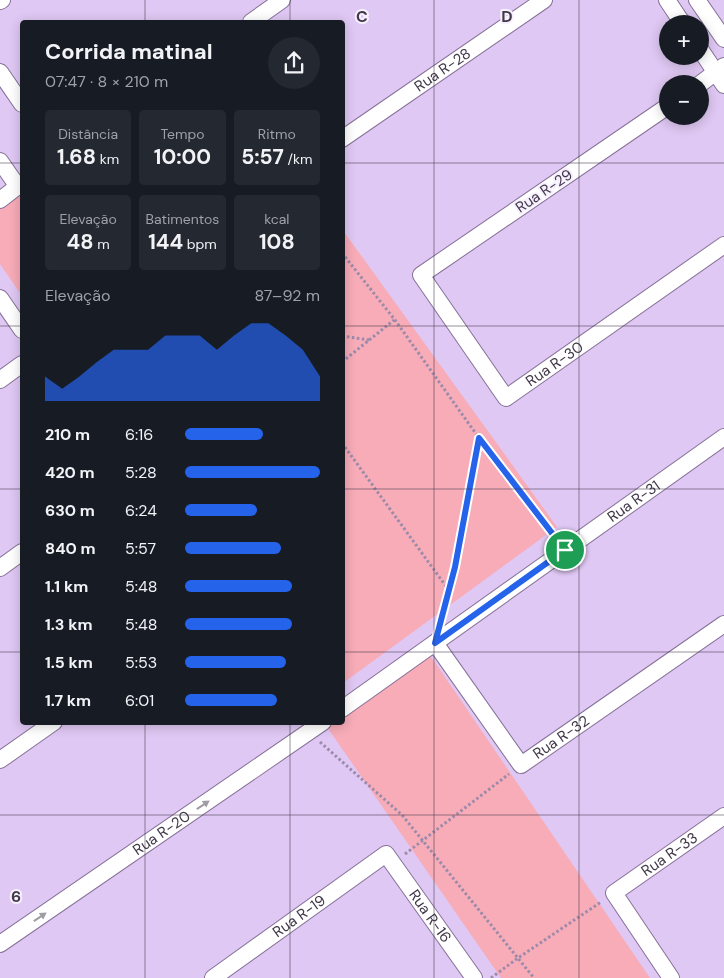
<!DOCTYPE html>
<html lang="pt">
<meta charset="utf-8">
<style>
body{margin:0;font-family:"DM Sans",sans-serif;background:#242831;color:#f1f3f6;height:100vh;display:flex;flex-direction:column;font-size:19px;white-space:nowrap}
*{box-sizing:border-box;margin:0}
p{font-size:16px;color:#9ea1a6}
.icon{flex:none;width:28px;height:28px;fill:none;stroke:currentColor;stroke-width:2;stroke-linecap:round;stroke-linejoin:round}
.map{position:relative;flex:1;overflow:hidden}
.drawer{position:absolute;left:20px;top:20px;width:325px;height:705px;display:flex;flex-direction:column;background:#171b24;border-radius:5px;box-shadow:0 2px 12px #0003}
.drawer>*{flex:none}
.tools{position:absolute;left:659px;top:15px;display:grid;gap:10px}
.tools a{display:grid;place-items:center;width:50px;height:50px;border-radius:50%;background:#171b24;box-shadow:0 2px 12px #0003;font-size:25px}
.pin{position:absolute;display:grid;place-items:center;width:42px;height:42px;color:#fff;margin:-21px;border:2px solid #fff;border-radius:50%;box-shadow:0 1px 5px #0007}
.round{display:grid;place-items:center;flex:none;width:52px;height:52px;border-radius:26px;background:#242831}
.head{display:flex;align-items:center;justify-content:space-between;height:85px;padding:0 25px}
h1{font-size:22px;font-weight:700;line-height:38px}
.metrics{display:grid;grid-template-columns:repeat(3,1fr);gap:8px;height:85px;padding:5px 25px}
.metrics div{display:grid;align-content:center;border-radius:5px;background:#242831;text-align:center}
.metrics b{font-size:21px;font-weight:700}
.metrics small{font-size:14px;font-weight:400}
.metrics p{font-size:14px}
.chart{height:140px;padding:10px 25px}
.chart p{display:flex;justify-content:space-between}
.chart svg{width:100%;height:90px;margin-top:5px;fill:#2563eb;opacity:.7}
ul{padding:0 25px;list-style:none;font-size:16px}
li{display:grid;grid-template-columns:80px 60px 1fr;align-items:center;height:38px}
li i{height:12px;border-radius:6px;background:#2563eb}
.map>svg:first-child{display:block}
</style>
<div class="map">
<svg width="724" height="978" viewBox="0 0 724 978">
<rect width="100%" height="100%" fill="#dfc8f3"/>
<path fill="#f7acb8" d="M22,191V296L0,264V207Z
M342,229L557,527L343,683H342Z
M430,655L650,978H501L327,727L333,723L342,722L343,716Z"/>
<g fill="none" stroke-linecap="round" stroke-linejoin="round">
<g stroke="#867198" stroke-width="18">
<g id="minor">
<path d="M667,0L683,24"/>
<path d="M697,0L724,39"/>
<path d="M0,1L2,0"/>
<path d="M251,22L282,0"/>
<path d="M700,49L724,85"/>
<path d="M0,72L22,104"/>
<path d="M700,84L724,66"/>
<path id="s1" d="M668,106L421,275L506,398L724,245"/>
<path id="s2" d="M342,139L544,0"/>
<path d="M0,161L18,187"/>
<path d="M0,200L22,183"/>
<path d="M0,298L22,330"/>
<path d="M0,380L22,364"/>
<path d="M0,568L22,552"/>
<path id="s3" d="M435,643L521,765L724,624"/>
<path id="s4" d="M342,709L724,437"/>
<path d="M0,760L54,722"/>
<path id="s5" d="M0,944L323,722"/>
<path id="s6" d="M213,978L386,854L474,978"/>
<path id="s7" d="M671,978L614,893L724,816"/>
</g>
</g>
<path stroke="#9b8aaa" stroke-width="3" stroke-dasharray="2.5 2.5" stroke-linecap="butt" d="M342,253L395,320L479,438L556,538
M342,336L369,340
M342,362L394,320
M342,443L448,589
M441,619L455,567L479,439
M320,742L402,815L534,978
M405,854L509,774
M491,978L518,958L601,902"/>
<use href="#minor" stroke="#fff" stroke-width="16"/>
</g>
<defs><path id="oneway-solid" d="M-6-.8H1V-3.2L6.5 0L1 3.2V.8H-6Z" transform="scale(1.25)"/></defs>
<g fill="#a09ca4">
<use href="#oneway-solid" transform="translate(203 805) rotate(-34)"/>
<use href="#oneway-solid" transform="translate(40 917) rotate(-34)"/>
</g>
<g fill="none" stroke-linecap="round" stroke-linejoin="round">
<g stroke="#fff" stroke-width="10">
<path id="route" d="M479,438L565,550L435,643L455,567Z"/>
</g>
<use href="#route" stroke="#2563eb" stroke-width="6"/>
</g>
<path fill="none" stroke="#413849" stroke-width="1" stroke-opacity="0.55" d="M145,0V22M290,0V22M434,0V978M579,0V978M0,163H22M342,163H724M0,326H22M342,326H724M0,489H22M342,489H724M0,652H22M342,652H724M145,722V978M290,722V978M0,815H724"/>
<g text-anchor="middle" dominant-baseline="central" stroke-width="4" stroke-linejoin="round" paint-order="stroke">
<g font-size="15" fill="#413849" stroke="#f7f0fe">
<text stroke="none"><textPath href="#s2" startOffset="122">Rua R-28</textPath></text>
<text transform="translate(544 191) rotate(-34)">Rua R-29</text>
<text stroke="none"><textPath href="#s1" startOffset="508">Rua R-30</textPath></text>
<text stroke="none"><textPath href="#s4" startOffset="358">Rua R-31</textPath></text>
<text stroke="none"><textPath href="#s3" startOffset="198">Rua R-32</textPath></text>
<text stroke="none"><textPath href="#s5" startOffset="196">Rua R-20</textPath></text>
<text stroke="none"><textPath href="#s7" startOffset="170">Rua R-33</textPath></text>
<text stroke="none"><textPath href="#s6" startOffset="106">Rua R-19</textPath></text>
<text stroke="none"><textPath href="#s6" startOffset="289">Rua R-16</textPath></text>
</g>
</g>
<g font-size="16" text-anchor="middle" font-weight="bold" fill="#413849" stroke="#f7f0fe" stroke-width="4" stroke-linejoin="round" paint-order="stroke">
<text x="362" y="22">C</text>
<text x="507" y="22">D</text>
<text x="16" y="902">6</text>
</g>
</svg>
<div class="tools">
<a>+</a>
<a>−</a>
</div>
<div class="pin" style="left:565px;top:550px;background:#1e9e55"><svg class="icon" aria-label="arrive" viewBox="0 0 24 24"><path d="M6 21V4h12l-3 4 3 4H6"/></svg></div>
<section class="drawer">
<div class="head"><div><h1>Corrida matinal</h1><p>07:47 · 8 × 210 m</p></div><a class="round"><svg class="icon" aria-label="share" viewBox="0 0 24 24"><path d="M12 15V3M7 8l5-5 5 5M5 13v7h14v-7"/></svg></a></div>
<div class="metrics">
<div><p>Distância</p><b>1.68<small> km</small></b></div>
<div><p>Tempo</p><b>10:00</b></div>
<div><p>Ritmo</p><b>5:57<small> /km</small></b></div>
</div>
<div class="metrics">
<div><p>Elevação</p><b>48<small> m</small></b></div>
<div><p>Batimentos</p><b>144<small> bpm</small></b></div>
<div><p>kcal</p><b>108</b></div>
</div>
<div class="chart"><p><span>Elevação</span>87–92 m</p>
<svg viewBox="0 0 160 44" preserveAspectRatio="none"><path d="M0 44V32L10 38L20 32L30 25L40 19L50 19L60 19L70 12L80 12L90 12L100 19L110 12L120 6L130 6L140 12L150 19L160 32V44z"/></svg>
</div>
<ul>
<li><b>210 m</b>6:16<i style="width:58%"></i></li>
<li><b>420 m</b>5:28<i style="width:100%"></i></li>
<li><b>630 m</b>6:24<i style="width:53%"></i></li>
<li><b>840 m</b>5:57<i style="width:71%"></i></li>
<li><b>1.1 km</b>5:48<i style="width:79%"></i></li>
<li><b>1.3 km</b>5:48<i style="width:79%"></i></li>
<li><b>1.5 km</b>5:53<i style="width:75%"></i></li>
<li><b>1.7 km</b>6:01<i style="width:68%"></i></li>
</ul>
</section>
</div>
